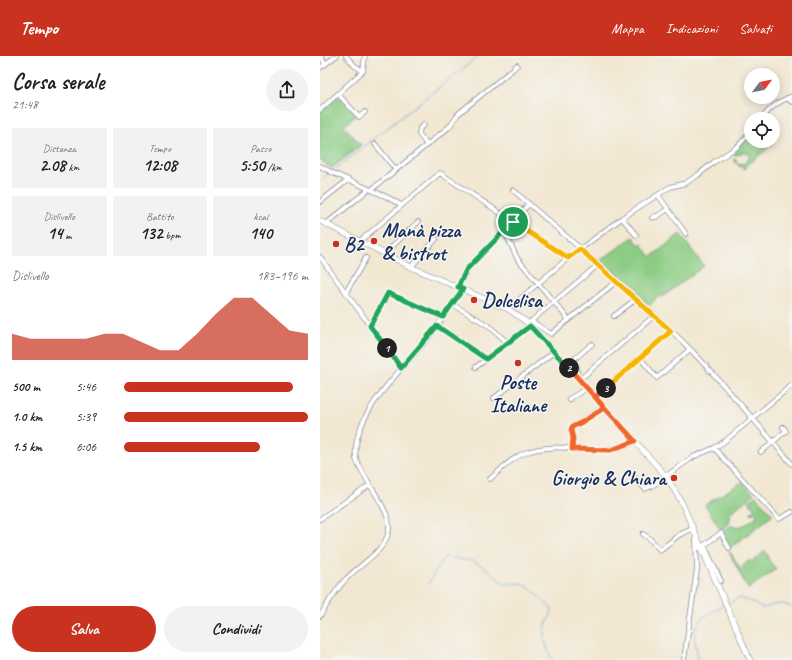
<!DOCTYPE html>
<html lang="it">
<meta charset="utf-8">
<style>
body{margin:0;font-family:Caveat,sans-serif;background:#f2f2f2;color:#202124;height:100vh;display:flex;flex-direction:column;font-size:15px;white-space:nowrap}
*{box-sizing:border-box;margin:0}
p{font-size:13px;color:#757577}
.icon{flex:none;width:22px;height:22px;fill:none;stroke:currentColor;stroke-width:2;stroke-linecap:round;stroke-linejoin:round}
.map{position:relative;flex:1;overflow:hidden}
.drawer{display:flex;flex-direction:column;background:#fff;width:320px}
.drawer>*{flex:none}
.needle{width:26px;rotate:58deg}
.tools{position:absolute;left:424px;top:12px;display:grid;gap:8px}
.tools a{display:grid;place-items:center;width:36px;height:36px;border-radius:50%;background:#fff;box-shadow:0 2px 10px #0003;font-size:20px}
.pin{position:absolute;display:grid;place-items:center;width:34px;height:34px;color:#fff;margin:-17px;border:2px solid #fff;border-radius:50%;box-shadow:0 1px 4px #0007}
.km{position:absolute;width:20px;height:20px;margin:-10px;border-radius:50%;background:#222;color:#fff;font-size:11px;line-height:20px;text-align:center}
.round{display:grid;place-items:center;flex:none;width:42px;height:42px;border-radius:21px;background:#f2f2f2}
.summary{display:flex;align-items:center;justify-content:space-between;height:68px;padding:0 12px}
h1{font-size:22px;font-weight:700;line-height:30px}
.figures{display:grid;grid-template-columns:repeat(3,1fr);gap:6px;height:68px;padding:4px 12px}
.figures div{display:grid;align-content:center;border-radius:0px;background:#f2f2f2;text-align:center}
.figures b{font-size:17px;font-weight:700}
.figures small{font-size:11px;font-weight:400}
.figures p{font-size:11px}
.chart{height:112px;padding:8px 12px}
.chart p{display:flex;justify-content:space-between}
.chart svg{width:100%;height:72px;margin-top:4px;fill:#c8321e;opacity:.7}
.button{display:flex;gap:8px;margin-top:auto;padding:8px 12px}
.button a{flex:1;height:46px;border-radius:24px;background:#c8321e;color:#fff;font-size:16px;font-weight:700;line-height:46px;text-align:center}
.button a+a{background:#f2f2f2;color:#202124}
ul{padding:0 12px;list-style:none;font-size:13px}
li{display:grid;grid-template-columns:64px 48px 1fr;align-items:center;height:30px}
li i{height:10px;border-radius:5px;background:#c8321e}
header{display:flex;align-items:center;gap:24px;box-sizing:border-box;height:56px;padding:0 20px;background:#c8321e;color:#fff}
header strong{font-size:19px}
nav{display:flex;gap:22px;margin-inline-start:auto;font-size:14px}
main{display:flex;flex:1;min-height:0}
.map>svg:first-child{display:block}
</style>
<header>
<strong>Tempo</strong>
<nav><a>Mappa</a><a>Indicazioni</a><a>Salvati</a></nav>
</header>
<main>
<section class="drawer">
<div class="summary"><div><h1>Corsa serale</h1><p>21:48</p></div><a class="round"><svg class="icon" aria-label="share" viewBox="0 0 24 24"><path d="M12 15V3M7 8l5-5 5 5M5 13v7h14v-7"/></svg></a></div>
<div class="figures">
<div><p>Distanza</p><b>2.08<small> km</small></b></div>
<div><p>Tempo</p><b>12:08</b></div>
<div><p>Passo</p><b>5:50<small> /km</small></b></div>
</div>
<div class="figures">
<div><p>Dislivello</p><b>14<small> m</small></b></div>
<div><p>Battito</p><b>132<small> bpm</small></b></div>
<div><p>kcal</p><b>140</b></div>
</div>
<div class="chart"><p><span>Dislivello</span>183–196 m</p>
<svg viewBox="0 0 160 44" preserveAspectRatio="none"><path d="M0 44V28L10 31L20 31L30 31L40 31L50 28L60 28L70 33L80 38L90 38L100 28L110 16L120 6L130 6L140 16L150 26L160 28V44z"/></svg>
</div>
<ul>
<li><b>500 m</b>5:46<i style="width:92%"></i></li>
<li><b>1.0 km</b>5:39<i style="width:100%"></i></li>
<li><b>1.5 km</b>6:06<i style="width:74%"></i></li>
</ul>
<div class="button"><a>Salva</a><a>Condividi</a></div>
</section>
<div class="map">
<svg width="472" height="604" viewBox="0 0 472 604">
<rect width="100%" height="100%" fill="#f6f6f2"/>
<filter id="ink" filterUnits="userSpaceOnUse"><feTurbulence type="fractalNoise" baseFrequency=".025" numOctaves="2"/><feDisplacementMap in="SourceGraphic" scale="8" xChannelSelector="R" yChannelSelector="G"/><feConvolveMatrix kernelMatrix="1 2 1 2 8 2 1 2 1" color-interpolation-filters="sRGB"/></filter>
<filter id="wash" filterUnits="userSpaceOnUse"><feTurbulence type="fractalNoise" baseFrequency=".012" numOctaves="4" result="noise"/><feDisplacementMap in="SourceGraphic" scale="16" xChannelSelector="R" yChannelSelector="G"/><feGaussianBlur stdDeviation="0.9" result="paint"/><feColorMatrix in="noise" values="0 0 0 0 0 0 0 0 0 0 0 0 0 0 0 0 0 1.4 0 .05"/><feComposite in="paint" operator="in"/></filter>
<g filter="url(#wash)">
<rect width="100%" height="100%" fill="#f2e7d1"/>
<path fill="#8ccc84" stroke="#547e71" d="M18,40L36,59L24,70L41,89L12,112L6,109L0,103V56Z
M427,83L432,88L434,86L438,90L441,86L440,85H451L454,87L422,114L424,112L422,110L420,111L413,104L415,103L419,109L420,107L424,108L430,101L425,96L417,99L410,98Z
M360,178L384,210L342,241L339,240L329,250L300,224L302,223L281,204L313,181L319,189L321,187L331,201Z
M422,426L434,438L411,456L409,461V468L401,474L385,449Z
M436,440L453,459L410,492L402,477L411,470C422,473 429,466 437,460L435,456L432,458L431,456L435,453L429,445Z
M445,495L449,501L447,502L456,513L428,533L409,496H410L422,515L424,513L422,510L430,504L432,506Z"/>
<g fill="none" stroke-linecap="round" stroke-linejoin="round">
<path stroke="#66a1d6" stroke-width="1" d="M14,114L159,0
M0,125L8,118
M108,528L123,503L126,501L153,505L167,513L184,528C190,529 195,526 200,527C210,529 226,547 232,554C232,559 229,562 227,566C222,578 226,594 233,604
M407,548L419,542L432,546L439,551L445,552L452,549L463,548L472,551
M378,604C378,597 376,592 375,585C372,564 388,558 404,549"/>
</g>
</g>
<g filter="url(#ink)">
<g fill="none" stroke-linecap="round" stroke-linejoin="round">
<g stroke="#868b98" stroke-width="5.5">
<path id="minor" d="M1,0L5,9
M26,0L35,10L43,15
M0,12L16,0
M18,38L39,61L45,56
M467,42L472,46
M0,54L43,15L45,0
M441,63C451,51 458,46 472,40
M104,69L100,72L99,78L107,89
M55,88L76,114
M0,110L13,117L67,141L81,149
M51,134L129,71L138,58L193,13L197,9
M193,134C252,186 313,236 369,292C405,329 438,369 472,408
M338,139L366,178
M0,146L28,124
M302,162L316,179
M332,162L335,160L336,161L348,153
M6,168L49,133
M184,174L197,202L249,264
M40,185L120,117L248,202
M64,198L98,166
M0,201L81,312
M91,211L116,183
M139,231L146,214L209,148
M26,236L46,202
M132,248L169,270L188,287
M188,253L248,202L302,162L350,131L366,127L378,119L394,106L417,91L431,76
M294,260L316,243
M211,265L231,278L297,225
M210,266L279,208
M50,270L68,237L123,261
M117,270L166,303
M320,302L337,322L370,293
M156,311L210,269
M257,321V311L252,305L272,288
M259,324L335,259
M275,341L351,275
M174,342L234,296
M250,344L249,343L267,332
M394,392L459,463L472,456
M252,393L253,382L251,373L252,371L284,351
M441,396L466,375L463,371
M315,422L325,433L332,430L373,401L394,392L405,385L472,329
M170,423C181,414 192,401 207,396C243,383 280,405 315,385
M0,463L50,429
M323,478L329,482L340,494L359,479L372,473
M384,489L401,525
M380,492L401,477L409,492
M0,560C8,547 16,533 27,522C43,505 78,489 67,460C60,441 44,423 36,403C30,359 84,312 109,281C121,265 132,249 143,233
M364,604L377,513L376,483"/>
</g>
<g stroke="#868b98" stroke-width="6">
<path id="major" d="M0,165L91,211L188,253L208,267L346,420L362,447L430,604"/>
</g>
<use href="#minor" stroke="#fff" stroke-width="4"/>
<use href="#major" stroke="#fff" stroke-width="5"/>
</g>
</g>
<g fill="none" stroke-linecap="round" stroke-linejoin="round" filter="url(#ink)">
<g stroke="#fff" stroke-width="8">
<path id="split-1" d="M67,292L50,270L68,237L123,261L143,233L138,231L146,214L193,166"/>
</g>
<g stroke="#fff" stroke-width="8">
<path id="split-2" d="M67,292L81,312L117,270L166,303L210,270L249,312"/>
</g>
<g stroke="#fff" stroke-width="8">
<path id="split-3" d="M249,312C271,337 293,361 315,385L291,394L252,393L253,382L251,374L252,371L262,366L284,352L275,341L286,332"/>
</g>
<g stroke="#fff" stroke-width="8">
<path id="split-4" d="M193,166L248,202L260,193L351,275L286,332"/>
</g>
<use href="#split-1" stroke="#22a559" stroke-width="5"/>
<use href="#split-2" stroke="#22a559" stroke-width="5"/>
<use href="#split-3" stroke="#f0652b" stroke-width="5"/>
<use href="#split-4" stroke="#f5b400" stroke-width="5"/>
</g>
<g fill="#c8321e" stroke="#f6f6f2" stroke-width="1.5">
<circle cx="54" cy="185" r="4"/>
<circle cx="16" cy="188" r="4"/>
<circle cx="154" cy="244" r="4"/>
<circle cx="198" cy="307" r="4"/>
<circle cx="354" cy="422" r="4"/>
</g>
<g text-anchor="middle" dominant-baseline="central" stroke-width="3" stroke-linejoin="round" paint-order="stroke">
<g font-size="20" font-weight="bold" fill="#1b2f5e" stroke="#f6f6f2" text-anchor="start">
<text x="62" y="174">Manà pizza<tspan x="62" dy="23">&amp; bistrot</tspan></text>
<text x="24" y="188">B2</text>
<text x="162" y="244">Dolcelisa</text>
<text x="198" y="326" text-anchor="middle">Poste<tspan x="198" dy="23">Italiane</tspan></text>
<text x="346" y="422" text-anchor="end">Giorgio &amp; Chiara</text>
</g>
</g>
</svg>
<div class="tools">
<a><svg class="needle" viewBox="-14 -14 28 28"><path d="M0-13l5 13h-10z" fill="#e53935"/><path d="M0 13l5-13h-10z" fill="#757577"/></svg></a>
<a><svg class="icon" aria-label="locate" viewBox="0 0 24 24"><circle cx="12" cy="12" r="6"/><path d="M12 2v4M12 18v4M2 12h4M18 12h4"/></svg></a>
</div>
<div class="pin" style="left:193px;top:166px;background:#1e9e55"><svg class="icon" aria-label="arrive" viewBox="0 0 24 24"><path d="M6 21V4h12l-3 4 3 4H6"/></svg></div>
<b class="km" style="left:67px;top:292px">1</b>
<b class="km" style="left:249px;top:312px">2</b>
<b class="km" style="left:286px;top:332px">3</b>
</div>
</main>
